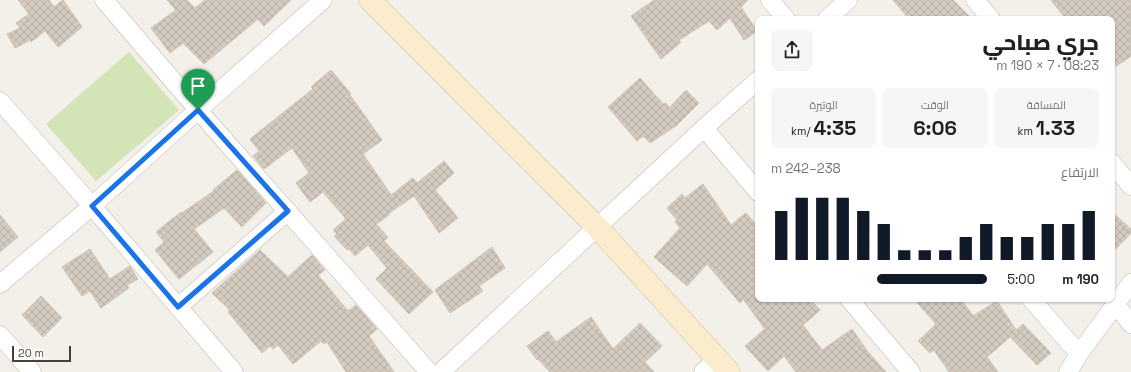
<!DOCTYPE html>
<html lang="ar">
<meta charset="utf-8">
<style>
body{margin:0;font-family:"Space Grotesk",Cairo,sans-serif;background:#f6f6f6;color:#202124;direction:rtl;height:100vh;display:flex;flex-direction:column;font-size:15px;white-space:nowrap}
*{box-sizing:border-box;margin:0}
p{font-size:13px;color:#757577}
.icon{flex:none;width:22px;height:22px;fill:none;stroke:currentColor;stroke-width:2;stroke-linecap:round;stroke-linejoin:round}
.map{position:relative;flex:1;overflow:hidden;direction:ltr}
.drawer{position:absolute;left:755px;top:16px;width:360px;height:286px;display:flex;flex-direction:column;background:#fff;border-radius:8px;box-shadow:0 1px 3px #0004;direction:rtl}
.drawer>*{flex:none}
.scale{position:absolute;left:12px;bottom:10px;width:59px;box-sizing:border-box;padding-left:4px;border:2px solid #474038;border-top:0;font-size:11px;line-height:14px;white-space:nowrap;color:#474038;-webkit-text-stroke:3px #fff;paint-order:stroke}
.pin{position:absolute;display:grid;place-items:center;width:34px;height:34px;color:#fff;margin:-41px -17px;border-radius:50% 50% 50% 0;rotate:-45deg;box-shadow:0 0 4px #0007}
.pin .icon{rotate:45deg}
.round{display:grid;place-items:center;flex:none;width:42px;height:42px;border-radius:8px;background:#f6f6f6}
.head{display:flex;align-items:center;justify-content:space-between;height:68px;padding:0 16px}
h1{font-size:22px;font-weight:800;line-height:30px}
.metrics{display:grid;grid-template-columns:repeat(3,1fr);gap:6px;height:68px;padding:4px 16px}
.metrics div{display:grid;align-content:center;border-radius:8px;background:#f6f6f6;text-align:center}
.metrics b{font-size:20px;font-weight:800}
.metrics small{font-size:11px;font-weight:400}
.metrics p{font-size:11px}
.chart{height:112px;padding:8px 16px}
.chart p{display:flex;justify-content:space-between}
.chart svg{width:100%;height:72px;margin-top:4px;stroke:#111827;stroke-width:6}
ul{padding:0 16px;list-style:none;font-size:13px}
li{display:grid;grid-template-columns:64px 48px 1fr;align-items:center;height:30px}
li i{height:10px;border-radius:5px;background:#111827}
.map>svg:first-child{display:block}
</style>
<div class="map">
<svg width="1131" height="372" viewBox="0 0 1131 372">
<defs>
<pattern id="building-cross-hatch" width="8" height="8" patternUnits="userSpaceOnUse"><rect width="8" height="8" fill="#d4cbc0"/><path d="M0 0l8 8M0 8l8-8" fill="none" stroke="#b7afa6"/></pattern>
</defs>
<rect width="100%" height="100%" fill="#f3f0ea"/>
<path fill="#d3e4b6" d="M129,52L179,110L96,181L46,124Z"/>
<path fill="url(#building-cross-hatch)" stroke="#cfc2b4" d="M18,0H49L54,7L63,0L82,27L58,47L45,31L31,42L30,40L15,48L7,34L20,28L16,23L29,14Z
M167,0H187L195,8L205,0H291L264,26L258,19L204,64L183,43L170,53L151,28L176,10Z
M654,0H748L741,7L757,31L744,40L730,18L717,30L709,21L679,40L681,42L661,59L631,16Z
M893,0H953L972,19H909Z
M1051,0H1131V56L1112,69V19H1066Z
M331,70L351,94L350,95L382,140L363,154L391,195L413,178L417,183L444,161L454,173L435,190L458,218L439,233L414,196L388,214L389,215L376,224L388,237L384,241L433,292L409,314L376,279L387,268L368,245L355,256L349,249L347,250L334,236L337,234L333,230L346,219L323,192L310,202L296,183L309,173L292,148L264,169L253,156L259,151L250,139L313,89L311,87Z
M640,78L663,104L666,103L669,108L686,90L699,103L677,125L650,143L643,136L637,141L608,107Z
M237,170L266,203L242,227L224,208L194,229L213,252L179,279L155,250L164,242L156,232L181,212L182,213L214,191L213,190Z
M703,184L731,225L746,213L758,227V299H810L820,310L803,325L822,350L852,329L868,352L886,372H796L784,356L768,371L745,346L765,329L743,299L740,303L707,264L687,286L654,257L680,228L675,222L677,220L667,208L682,194L685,198Z
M1112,212L1131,229V233L1112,253Z
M0,215L18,237L0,252Z
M492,247L505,268L479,286L483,291L450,313L435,290Z
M90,249L110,279L130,266L138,279L127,285L129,288L101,308L90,291L82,296L62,267Z
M260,250L288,277L312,255L325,270L318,275L348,311L356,305L377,329L369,336L394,372H346L327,342L324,344L321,341L293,364L278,345L273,349L270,346L262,353L228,312L230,310L212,293Z
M41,296L62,318L43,337L22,315Z
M914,299H961L973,316L997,301L1016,330L1023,324L1051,353L1037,365L1010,337L987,357L998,372H949L934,350L930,353L918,341L936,324Z
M591,317L613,349L640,323L662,346L645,362L654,372H550L538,359L537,360L527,346L548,331L556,342Z"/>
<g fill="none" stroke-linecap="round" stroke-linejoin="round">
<g stroke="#beb7ad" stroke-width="19">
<path id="street" d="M104,0L198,110L429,372
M770,0L786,19
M975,0L991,19
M827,19L848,0
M0,101L92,206L0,284
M704,128L758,192
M1112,163L1131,186
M849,299L911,372
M1031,299L1079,354
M1116,305L1131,324
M178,307L288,211
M0,335L32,372
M234,372L92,206L198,110L323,0
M441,372L704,128L758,80
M703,372L717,360
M1068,372L1079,354L1131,283"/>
</g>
<g stroke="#cfbe9d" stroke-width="23">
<path id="secondary" d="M370,0L597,227L729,372"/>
</g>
<use href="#street" stroke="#fff" stroke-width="18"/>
<use href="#secondary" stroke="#faeccd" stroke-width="22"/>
</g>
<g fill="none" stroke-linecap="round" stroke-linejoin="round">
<g stroke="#fff" stroke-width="8">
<path id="route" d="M198,110L288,211L178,307L92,206Z"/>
</g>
<use href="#route" stroke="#1a73e8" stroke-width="5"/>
</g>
</svg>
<div class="scale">20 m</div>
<div class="pin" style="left:198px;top:110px;background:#1e9e55"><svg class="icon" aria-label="arrive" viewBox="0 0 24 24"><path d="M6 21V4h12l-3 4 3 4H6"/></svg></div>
<section class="drawer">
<div class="head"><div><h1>جري صباحي</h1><p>08:23 · 7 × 190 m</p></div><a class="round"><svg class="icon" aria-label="share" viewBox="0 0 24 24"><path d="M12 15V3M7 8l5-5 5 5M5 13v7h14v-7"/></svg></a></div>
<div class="metrics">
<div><p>المسافة</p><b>1.33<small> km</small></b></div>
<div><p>الوقت</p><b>6:06</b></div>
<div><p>الوتيرة</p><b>4:35<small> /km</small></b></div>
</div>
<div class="chart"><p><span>الارتفاع</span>238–242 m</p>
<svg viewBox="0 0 160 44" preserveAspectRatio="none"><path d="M5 44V14M15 44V6M25 44V6M35 44V6M45 44V14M55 44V22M65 44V38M75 44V38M85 44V38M95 44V30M105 44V22M115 44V30M125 44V30M135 44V22M145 44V22M155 44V14"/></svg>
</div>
<ul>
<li><b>190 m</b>5:00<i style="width:51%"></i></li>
</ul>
</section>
</div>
